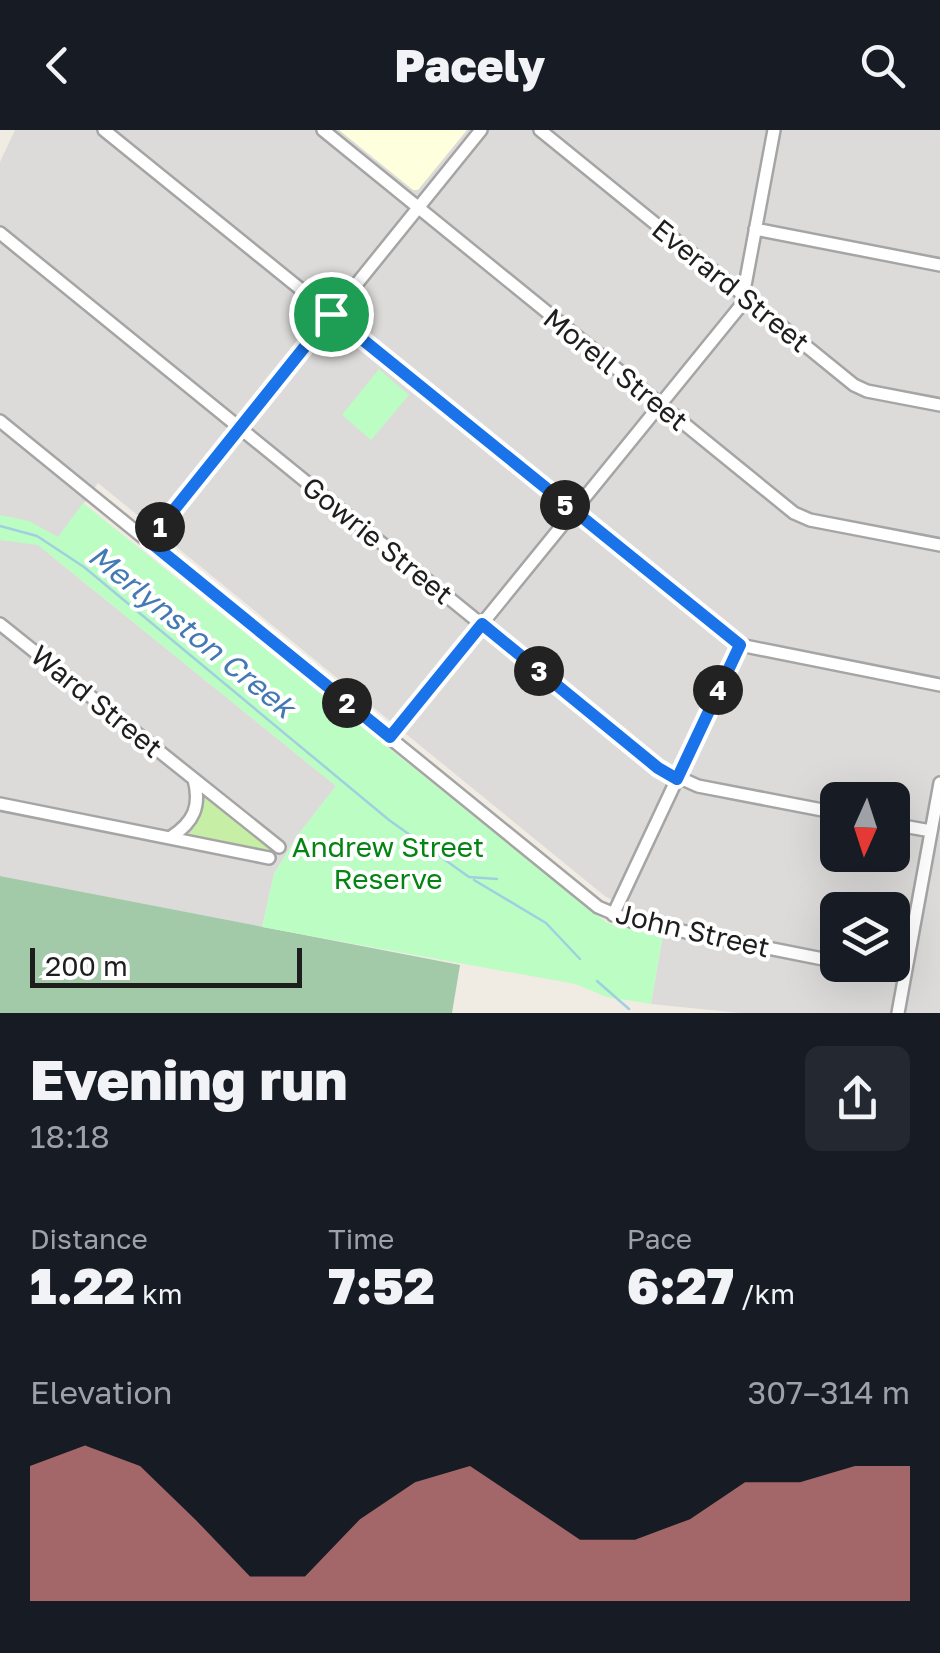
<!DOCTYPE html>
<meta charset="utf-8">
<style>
body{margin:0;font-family:"Golos Text",sans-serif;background:#242831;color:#f1f3f6;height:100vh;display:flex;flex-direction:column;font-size:38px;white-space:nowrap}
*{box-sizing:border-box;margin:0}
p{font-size:32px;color:#9ea1a6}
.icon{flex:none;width:55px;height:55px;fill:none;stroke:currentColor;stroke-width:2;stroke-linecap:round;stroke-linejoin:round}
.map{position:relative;height:883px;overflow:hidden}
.details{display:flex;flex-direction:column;background:#171b24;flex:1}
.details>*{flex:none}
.needle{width:65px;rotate:183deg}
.buttons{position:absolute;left:820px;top:652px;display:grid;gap:20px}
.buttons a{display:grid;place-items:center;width:90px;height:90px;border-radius:15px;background:#171b24;box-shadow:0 10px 40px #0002;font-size:50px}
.scale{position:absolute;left:30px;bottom:25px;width:272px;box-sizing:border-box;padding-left:10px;border:5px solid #1e1e1e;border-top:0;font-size:28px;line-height:35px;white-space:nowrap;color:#1e1e1e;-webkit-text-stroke:8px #fff;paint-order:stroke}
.pin{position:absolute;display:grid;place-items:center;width:85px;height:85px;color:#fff;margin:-42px;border:5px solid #fff;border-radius:50%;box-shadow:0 2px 10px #0007}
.km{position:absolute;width:50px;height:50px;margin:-25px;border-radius:50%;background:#222;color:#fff;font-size:28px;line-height:50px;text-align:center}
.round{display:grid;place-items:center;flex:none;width:105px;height:105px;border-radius:15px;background:#242831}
.headline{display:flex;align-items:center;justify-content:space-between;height:170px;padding:0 30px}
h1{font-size:55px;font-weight:800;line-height:75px}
.metrics{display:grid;grid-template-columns:repeat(3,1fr);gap:15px;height:170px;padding:10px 30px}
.metrics div{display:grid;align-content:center}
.metrics b{font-size:50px;font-weight:800}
.metrics small{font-size:28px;font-weight:400}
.metrics p{font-size:28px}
.chart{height:280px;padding:20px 30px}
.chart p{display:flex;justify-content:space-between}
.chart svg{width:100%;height:180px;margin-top:10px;fill:#e08887;opacity:.7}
header{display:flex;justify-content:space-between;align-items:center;height:130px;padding:0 30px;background:#171b24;font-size:45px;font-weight:800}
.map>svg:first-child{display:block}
</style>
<header><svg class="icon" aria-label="back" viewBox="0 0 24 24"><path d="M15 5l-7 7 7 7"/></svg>Pacely<svg class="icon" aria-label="search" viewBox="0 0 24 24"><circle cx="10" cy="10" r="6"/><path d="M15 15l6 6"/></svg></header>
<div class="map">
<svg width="940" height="883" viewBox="0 0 940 883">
<rect width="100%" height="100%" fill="#f0ece3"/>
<path fill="#dcdbda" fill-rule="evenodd" d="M15,0H940V883H740L651,874L666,787L638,781L606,767L98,353L49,424L336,656L297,706L274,744L262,797L0,746V32ZM838,670H892V725H838ZM838,780H892V835H838Z"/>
<path fill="#feffdc" d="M339,0H467L418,60H413Z"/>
<path fill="#c7eea5" d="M206,666L270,715V720L263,722L188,706L200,687Z"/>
<path fill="#a2caa9" d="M0,746L460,835L452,883H0Z"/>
<path fill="#bcfdc3" d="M379,239L409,265L371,310L342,285Z
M83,373L607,793L663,804L651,874L607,867L575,854L262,797L274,744L297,706L336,656L38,415L0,410V385L29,391L58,407Z"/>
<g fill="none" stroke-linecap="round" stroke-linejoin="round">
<path stroke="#a0d0e0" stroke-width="2.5" d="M0,396L37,406L84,437L389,690L469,747L497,749
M474,750L546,793L580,829
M597,851L629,879"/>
<g stroke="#a5a5a5" stroke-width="16">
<path id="minor" d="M104,0L740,515L940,555
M323,0L794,383L810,390L940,415
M540,0L854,255L867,261L940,275
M755,99L940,135
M0,103L658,638L698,656L838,683
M743,166L774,0
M0,291L598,777L631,791L838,832
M149,411L481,0
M0,494L279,717
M390,607L747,168
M0,674L269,728
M892,694L931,701
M171,707C194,692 201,676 194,649
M613,785L740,515
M853,835L905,845
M898,883L940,653"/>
</g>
<use href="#minor" stroke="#fff" stroke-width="11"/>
</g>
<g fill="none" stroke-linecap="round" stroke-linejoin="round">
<g stroke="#fff" stroke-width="20">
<path id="route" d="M331,184L740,515L677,649L658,638L482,494L390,607L149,411Z"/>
</g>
<use href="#route" stroke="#1a73e8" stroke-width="12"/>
</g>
<g text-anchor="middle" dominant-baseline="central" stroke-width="8" stroke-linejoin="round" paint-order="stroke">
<g font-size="28" fill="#1e1e1e" stroke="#fff">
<text transform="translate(731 155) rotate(39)">Everard Street</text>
<text transform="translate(616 239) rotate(39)">Morell Street</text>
<text transform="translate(378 410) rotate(39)">Gowrie Street</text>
<text transform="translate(97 571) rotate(39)">Ward Street</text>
<text transform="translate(693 800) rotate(13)">John Street</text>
</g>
<g font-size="28" fill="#048412" stroke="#fff">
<text x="388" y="716">Andrew Street<tspan x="388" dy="32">Reserve</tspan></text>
</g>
<g font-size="30" font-style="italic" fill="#4379b4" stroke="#fff">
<text transform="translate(192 501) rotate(39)">Merlynston Creek</text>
</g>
</g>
</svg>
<div class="buttons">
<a><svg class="needle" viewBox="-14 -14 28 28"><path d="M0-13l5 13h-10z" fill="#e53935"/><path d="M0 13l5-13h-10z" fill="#9ea1a6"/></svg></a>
<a><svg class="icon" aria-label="layers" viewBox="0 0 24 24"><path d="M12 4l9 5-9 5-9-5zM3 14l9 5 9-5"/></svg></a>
</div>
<div class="scale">200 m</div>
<div class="pin" style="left:331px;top:184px;background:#1e9e55"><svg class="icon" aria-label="arrive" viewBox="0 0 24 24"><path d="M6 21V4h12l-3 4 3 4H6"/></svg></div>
<b class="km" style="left:160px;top:397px">1</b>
<b class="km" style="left:347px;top:573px">2</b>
<b class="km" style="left:539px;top:541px">3</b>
<b class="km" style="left:718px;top:560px">4</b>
<b class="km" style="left:565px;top:375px">5</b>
</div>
<section class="details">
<div class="headline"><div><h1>Evening run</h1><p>18:18</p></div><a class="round"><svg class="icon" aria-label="share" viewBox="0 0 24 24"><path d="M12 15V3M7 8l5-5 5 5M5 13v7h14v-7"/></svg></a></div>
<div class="metrics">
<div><p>Distance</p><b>1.22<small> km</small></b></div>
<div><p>Time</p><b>7:52</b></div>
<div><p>Pace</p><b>6:27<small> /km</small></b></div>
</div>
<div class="chart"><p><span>Elevation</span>307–314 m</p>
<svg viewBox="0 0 160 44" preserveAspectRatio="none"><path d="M0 44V11L10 6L20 11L30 24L40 38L50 38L60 24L70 15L80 11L90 20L100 29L110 29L120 24L130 15L140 15L150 11L160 11V44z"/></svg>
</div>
</section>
